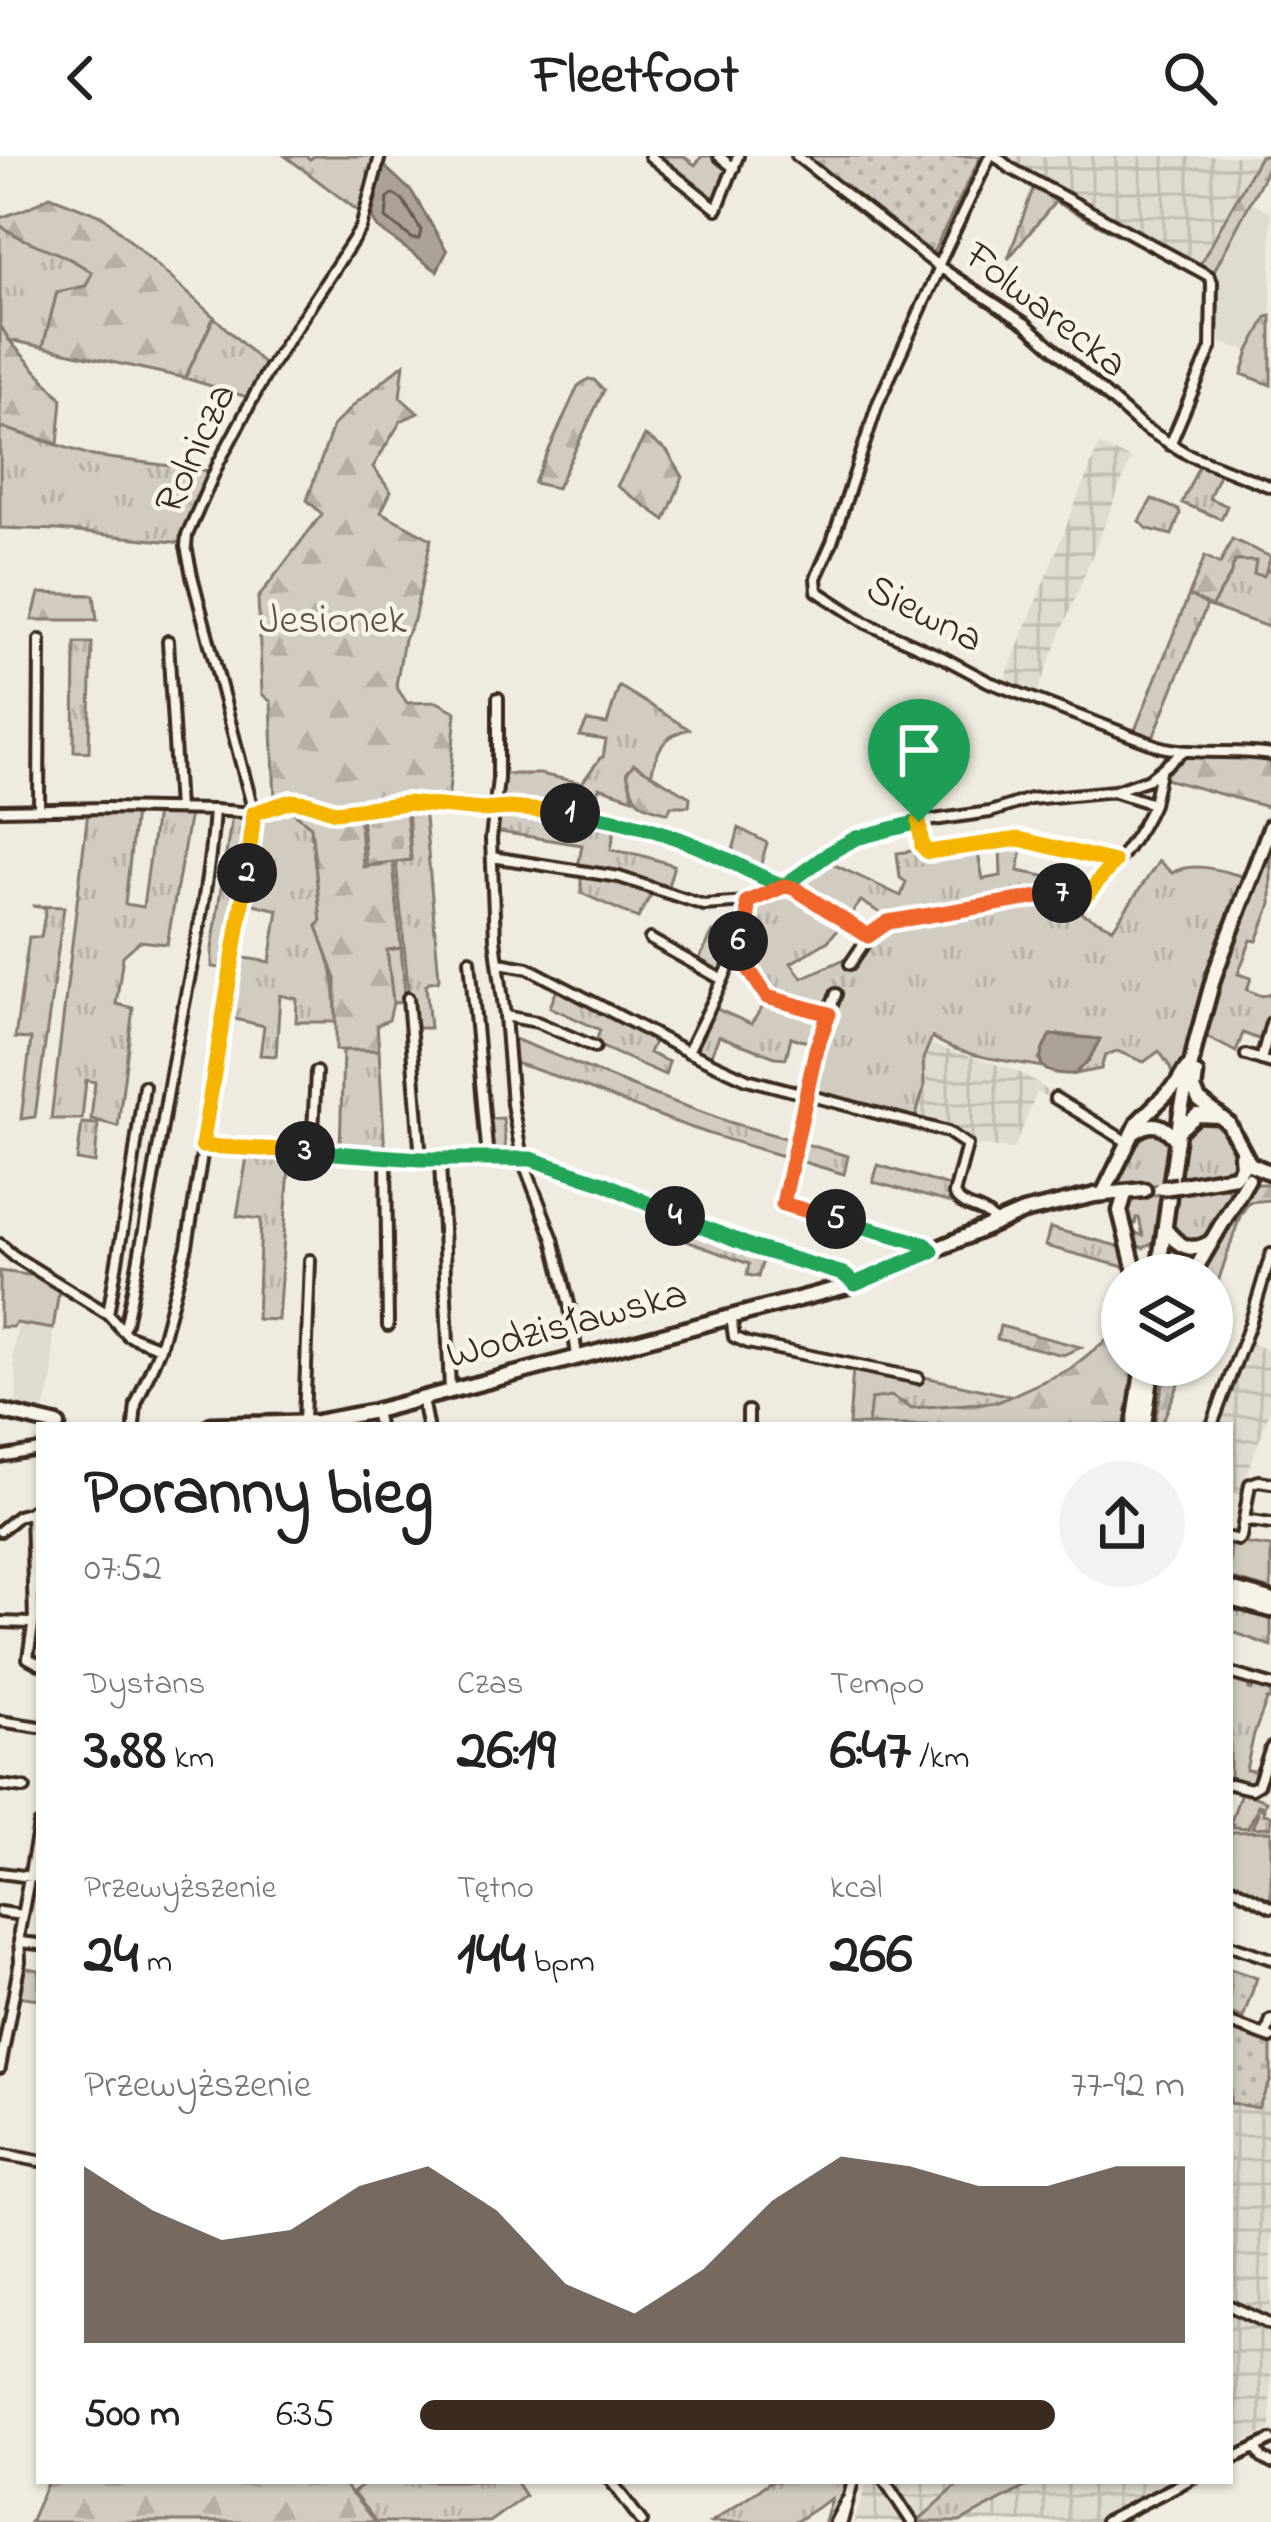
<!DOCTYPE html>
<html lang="pl">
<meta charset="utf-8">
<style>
body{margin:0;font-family:"Indie Flower",sans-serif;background:#f2f2f2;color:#222;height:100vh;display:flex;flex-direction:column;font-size:45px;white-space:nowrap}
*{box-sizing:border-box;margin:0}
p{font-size:39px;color:#767676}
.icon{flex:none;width:66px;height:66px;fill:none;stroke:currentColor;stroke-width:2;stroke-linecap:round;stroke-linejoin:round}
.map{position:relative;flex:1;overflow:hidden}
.sheet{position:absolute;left:36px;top:1266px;width:1197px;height:1062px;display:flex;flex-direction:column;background:#fff;border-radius:0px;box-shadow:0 3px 9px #0004}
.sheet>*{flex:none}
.fabs{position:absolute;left:1101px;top:1098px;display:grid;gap:24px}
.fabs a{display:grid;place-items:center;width:132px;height:132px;border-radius:50%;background:#fff;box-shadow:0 3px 9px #0004;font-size:60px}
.pin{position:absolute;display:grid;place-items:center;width:102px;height:102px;color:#fff;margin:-123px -51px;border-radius:50% 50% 50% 0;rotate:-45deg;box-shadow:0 0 12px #0007}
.pin .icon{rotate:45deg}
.km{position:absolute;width:60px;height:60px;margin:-30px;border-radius:50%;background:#222;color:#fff;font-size:33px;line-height:60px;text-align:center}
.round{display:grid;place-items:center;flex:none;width:126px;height:126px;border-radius:63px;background:#f2f2f2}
.head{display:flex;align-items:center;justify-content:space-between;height:204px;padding:0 48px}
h1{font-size:66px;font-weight:800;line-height:90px}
.figures{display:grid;grid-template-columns:repeat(3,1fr);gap:18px;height:204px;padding:12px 48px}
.figures div{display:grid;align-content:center}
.figures b{font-size:60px;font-weight:800}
.figures small{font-size:33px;font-weight:400}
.figures p{font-size:33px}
.chart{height:336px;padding:24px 48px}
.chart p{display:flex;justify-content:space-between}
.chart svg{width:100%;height:216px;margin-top:12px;fill:#3b2a1e;opacity:.7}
ul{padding:0 48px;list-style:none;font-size:39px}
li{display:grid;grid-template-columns:192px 144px 1fr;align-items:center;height:90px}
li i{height:30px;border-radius:15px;background:#3b2a1e}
header{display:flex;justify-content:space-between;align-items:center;height:156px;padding:0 48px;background:#fff;font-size:54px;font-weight:800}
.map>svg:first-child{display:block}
</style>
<header><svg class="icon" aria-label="back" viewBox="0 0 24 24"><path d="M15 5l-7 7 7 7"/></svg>Fleetfoot<svg class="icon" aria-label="search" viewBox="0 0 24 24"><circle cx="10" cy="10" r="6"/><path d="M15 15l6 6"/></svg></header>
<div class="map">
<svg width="1271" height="2366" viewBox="0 0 1271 2366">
<defs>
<pattern id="industrial-grid" width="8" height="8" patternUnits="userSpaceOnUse" patternTransform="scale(3)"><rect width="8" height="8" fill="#e0dbd0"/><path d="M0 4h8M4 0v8" fill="none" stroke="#c1bcb2"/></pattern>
<pattern id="grass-tufts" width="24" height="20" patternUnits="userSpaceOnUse" patternTransform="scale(3)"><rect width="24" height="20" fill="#d1cbc0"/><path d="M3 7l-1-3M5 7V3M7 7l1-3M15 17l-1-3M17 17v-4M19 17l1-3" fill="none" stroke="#b4aea5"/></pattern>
<pattern id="forest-firs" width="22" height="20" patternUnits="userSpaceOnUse" patternTransform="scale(3)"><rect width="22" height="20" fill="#d1cbc0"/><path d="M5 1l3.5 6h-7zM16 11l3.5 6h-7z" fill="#b4aea5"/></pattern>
<pattern id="cemetery-stones" width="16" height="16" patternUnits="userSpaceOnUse" patternTransform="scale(3)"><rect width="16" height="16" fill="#d1cbc0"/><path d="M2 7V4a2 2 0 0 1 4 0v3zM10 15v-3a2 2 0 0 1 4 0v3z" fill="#b4aea5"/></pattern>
<pattern id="garden-dots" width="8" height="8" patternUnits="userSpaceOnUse" patternTransform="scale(3)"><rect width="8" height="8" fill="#d1cbc0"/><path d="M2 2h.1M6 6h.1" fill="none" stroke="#b4aea5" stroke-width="1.8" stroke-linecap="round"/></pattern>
</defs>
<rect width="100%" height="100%" fill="#efebe0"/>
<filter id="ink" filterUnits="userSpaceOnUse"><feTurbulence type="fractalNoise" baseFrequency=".00833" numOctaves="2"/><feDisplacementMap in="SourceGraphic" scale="24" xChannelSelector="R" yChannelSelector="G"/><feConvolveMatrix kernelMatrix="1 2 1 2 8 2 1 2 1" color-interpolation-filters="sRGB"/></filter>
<g filter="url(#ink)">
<path fill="#e0dbd0" d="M1252,46L1271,56V160L1267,161L1249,195L1211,184L1208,126Z
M18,1167L53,1173V1221L42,1260L16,1253L17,1227L13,1199Z"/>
<path fill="url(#industrial-grid)" d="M1000,0H1260L1199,110L1085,48L1078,40L1074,42L1012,10Z
M1099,289L1131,303L1037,537L1004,525Z
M928,886L938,891L1015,914L1038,927L1057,946L1037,936L1014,993L970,989L953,977L914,967L924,931L923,903Z
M1247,1186L1271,1195V1251L1240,1339L1230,1335V1269H1216Z
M1271,1927V2167L1230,2148V1948L1258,1952Z
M1230,2156L1271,2176V2273L1230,2293Z
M868,2325H1170L1115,2353L1135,2366H854Z"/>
<path fill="url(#grass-tufts)" stroke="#867a6f" stroke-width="3" d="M285,0H306L310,3L314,0H377L361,57Z
M654,0H683L695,9L702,0H715L730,10L717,50Z
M1034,30L1118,74L1116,78L1055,46L1008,103Z
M0,69C28,90 65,95 92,117L86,130L57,136L43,191L9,184L0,169Z
M1271,160V229L1242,218L1249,195L1267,161Z
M214,161L266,210L247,241L185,222Z
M0,271L93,300L210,315L183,375L184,387L58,374L0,372Z
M1199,309L1220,316L1209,342L1227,350L1221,363L1182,347Z
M1152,343L1179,354L1180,358L1172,379L1148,373L1139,365Z
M1244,404L1257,405L1271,417V472L1211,451L1229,422L1235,405Z
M1189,439L1207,449L1152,584L1133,579Z
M75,487H92L89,596L74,595Z
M619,530L689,573C663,579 657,594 651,619L634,608L627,616L633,642L599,631L594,657L500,648L498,644L499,618H540L582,627L600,602L603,601L606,584L580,580L587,565L607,568Z
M284,649L311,670L321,765L317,771C332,805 336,829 336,866H296L297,843L280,839L276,900L260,899L264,870L227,861L237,801L270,806L278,754L245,746L259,664L270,654Z
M408,649L424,650L439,822L438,825L429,826L426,829L430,872H412L396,706L411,703Z
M88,655L135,656L125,748L143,751L156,656L190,657L167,788L140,785L123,800L116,848L133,852L118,970L91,963L95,926L86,924L82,963H51Z
M506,655L616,665L611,694L640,699L674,709L667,734L578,711L582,689L494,675L495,661Z
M232,658L251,662L229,813L212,811V793Z
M739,672L767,687L759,715L731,702Z
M1023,687L1018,715L1091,729L1107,710L1081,757L1113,772L1159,705L1172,717C1192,704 1223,715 1245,721L1214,802L1182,911L1174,924L1170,911L1159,895L1144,906L1117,895L1105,899L1101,913L1075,918L1089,904L1099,883L1059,878L1039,903L1044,911C1010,905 959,901 932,881L923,903L924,931L914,967L805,936L814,888L791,881L786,902L775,901L719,880L709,904L691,895L712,851L751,868L768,843L751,810L769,785C761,774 748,761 753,747L785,733L793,734L842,768L828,785L791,807L802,822L849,801L864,781L888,762L861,745L847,763L796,730L794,726L824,704L901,740L906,726L900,722L897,697L918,694L927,699L977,692L983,723L1001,720L1000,690Z
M1271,696V748L1257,785L1251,784L1238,818L1251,822L1247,834L1262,840L1271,837V858L1263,885L1243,877L1236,896L1203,879L1227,798Z
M581,717L633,729L652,737L638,762L581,737Z
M32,750L64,751L35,961L21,963L31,883L15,882L29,781H41L46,752Z
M713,776L731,787L720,820L698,805Z
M401,792L406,846L393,847L387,794Z
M558,831L656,881L649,897L669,906L665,919L595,888L600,874L550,851Z
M512,882L652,938L729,966L848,1000L844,1018C781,999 715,982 654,958C606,940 561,920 511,906Z
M343,894H379L385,998L340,994Z
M503,962L506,999L489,1000L487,963Z
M1194,965L1222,966L1241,1003L1236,1017L1176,1026L1182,979Z
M82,967L98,968L95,1007L77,1004Z
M1153,971L1172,984L1169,1024L1162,1028L1124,1032L1118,1023L1134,984Z
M248,995L290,998L278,1164L257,1163L261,1063L237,1060Z
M878,1009L952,1031L955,1048L873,1026Z
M1221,1030L1234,1037L1222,1064L1202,1088L1176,1083L1169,1068L1174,1037L1185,1035L1191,1037V1034Z
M1161,1038L1162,1043H1166L1158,1085L1143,1092L1136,1089L1129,1079L1132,1075L1143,1080L1139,1062H1136L1135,1068L1130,1072L1124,1051L1129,1043Z
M675,1064L765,1097L758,1121L747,1119L749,1108L689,1086L670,1076Z
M1050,1072L1125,1092L1132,1119H1129L1128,1112L1045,1090Z
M1167,1084L1200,1095L1190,1119H1168Z
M853,1211L920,1220L1011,1240L998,1246L911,1252L904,1246L872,1243L868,1269H849Z
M1230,1446L1271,1457V1490L1230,1475Z
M1230,1522L1249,1527V1533L1252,1534L1254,1528L1271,1535V1544H1267L1254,1578L1246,1614L1260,1616L1254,1628L1230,1623Z
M1241,1636L1266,1645L1264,1651L1258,1649L1257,1651L1264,1654L1263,1658L1271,1659V1671L1252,1672L1258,1657L1257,1653L1248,1672L1233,1671V1668H1230Z
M21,1811L39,1814V1843L16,1840Z
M368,2325H515L525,2340L489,2366H376L353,2337Z
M771,2325H850L832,2366H825L832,2342L795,2366H711Z
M962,2325H1036L960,2366H917Z"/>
<path fill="url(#forest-firs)" stroke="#867a6f" stroke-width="3" d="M1260,0H1271V7L1214,115L1199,110Z
M50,40L104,61L214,161L185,222L43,191L57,136L86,130L92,117C65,95 27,90 0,69V62L28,52Z
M0,169L9,184L62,243L58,288L0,271Z
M404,208L400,241L418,257L401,265L373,311L391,336L381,356L431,383L414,464L404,483L396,530L407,547L437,546L456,556L448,648L412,643L361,650L359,655L363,711L393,706L401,792L387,794L393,847L389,864L377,869L379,894H336V823L317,770L321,765L311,670L284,649L275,646L271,546L262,538L258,442L322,358L307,344L333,270L357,246Z
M588,223L594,224L604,234L557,332L534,327L578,230Z
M645,280L667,295L683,321L665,364L617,330Z
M1232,383L1271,401L1264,420L1254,418L1256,405H1235L1229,422L1211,451L1189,439L1205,400L1220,408Z
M39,437L94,439L97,464H32Z
M1183,598L1271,601V652L1162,622V615Z
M634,608L690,641L689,650H671L668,657C636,647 635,649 627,616Z
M1257,1028H1271V1044L1249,1046L1240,1060L1212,1144V1119H1199L1246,1032Z
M1000,1170L1081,1191L1063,1199L997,1183Z
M1122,1176V1209H1138L1130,1269H868L871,1243L891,1240L911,1252L998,1246L1070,1213L1115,1177Z
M1167,1209H1187L1161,1269H1154Z
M48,2325H197L200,2328L206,2325H341L375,2366H30Z"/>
<path fill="url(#cemetery-stones)" stroke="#867a6f" stroke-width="3" d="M406,653L411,704L366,709L361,656Z"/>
<path fill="#d1cbc0" stroke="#867a6f" stroke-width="3" d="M0,1115L36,1120L59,1135L53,1173L16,1167L13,1171H0Z
M1234,1386L1271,1391V1434L1230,1422V1387Z
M1271,1675V1746L1230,1724V1676Z"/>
<path fill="url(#garden-dots)" stroke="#867a6f" stroke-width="3" d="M803,0H981L933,97Z
M1230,1813L1257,1822L1243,1862L1230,1857Z
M1230,1872L1271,1886V1924L1258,1952L1230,1947Z"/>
<path fill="#aaa296" stroke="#7e7266" stroke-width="3" d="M383,9L412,36L447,95L437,115L379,73L372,62Z
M1050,879L1100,883L1089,904L1075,918C1040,919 1032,909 1050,879Z"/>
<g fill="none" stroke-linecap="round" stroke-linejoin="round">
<path stroke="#675a4e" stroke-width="3" d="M393,38L403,44L421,74L419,83H413L386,62L388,42Z"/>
<path stroke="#7e7266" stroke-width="3" d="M1262,2293L1271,2289
M1230,2310L1255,2297
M1118,2366L1202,2325"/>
<g stroke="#3b2a1e" stroke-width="16">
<path id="minor" d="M650,0L717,53L738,0
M719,0L734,12
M797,0L938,110L1026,168L1141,270L1187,298L1271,331
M996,0L1010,12L1209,120L1212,126L1211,192L1170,289
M938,110L990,0
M940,111L878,247L832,386L816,422L817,435L866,467L944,502L989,526L1158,590C1195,600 1233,593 1271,599
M168,485L178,653
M498,542V623L491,683L495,783L505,860L512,948L522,1002L553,1083L570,1152L577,1200
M1153,648L1160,616
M39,653L40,484
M0,654L107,652L214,654L254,657L291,645L308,647L335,656L407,647L600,660L628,665L676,681L770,725L794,732L869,780
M919,666L922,690L928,696L1019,683L1114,707
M492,701L619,721L704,749L747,746L779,733L831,696L865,679L919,666L990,656L1030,643L1114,635L1149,623L1181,597
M650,783L721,823
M736,793L767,841L829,858
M470,804L488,1003
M499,807L528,812L688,896L747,923L948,976L967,989L954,1038C963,1055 984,1050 994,1066
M850,808L869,780L888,766L1059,737L1085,741C1111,715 1139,681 1153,648L1115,636
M836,838L816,893L783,1048L925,1088L932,1095
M408,842L421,1003
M505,860L537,866L595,891
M688,896C704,860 749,782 747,746
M1246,899L1271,907
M1261,904L1271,867
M1055,942L1129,987
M202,990L421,1003H531L604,1027L703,1073L755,1092L843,1118L854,1127
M312,996L316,916
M386,1001L388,1170
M440,1004L450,1234
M0,1088L14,1100L108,1158L127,1179L160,1192
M108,1158L131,1024L144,930
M731,1161L734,1181L748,1187L918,1222
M122,1174L126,1167C145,1079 158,990 174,901C189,819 209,737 214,654
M422,1243L427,1269
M375,1255L378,1269
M304,1265L310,1104
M134,1269L136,1248L160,1192L187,1090L237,786L254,657L192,420L186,390L187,379L219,306L267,216L361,72L380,0
M748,1269V1255
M1212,1269L1250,1168L1271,1098
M0,1301L39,1294
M1244,1364L1271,1368
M0,1375L18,1360L39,1354
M1230,1382L1238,1384L1241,1381L1250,1328L1259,1325L1271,1327
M34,1464L28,1502L39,1508
M0,1466L30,1467L34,1464L31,1355
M1230,1517L1271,1529
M0,1565L39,1571
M1230,1628L1251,1633L1258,1629L1271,1592
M0,1629L25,1632
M0,1717L39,1722
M1230,1730L1271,1751
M0,1756L22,1759
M19,1786L39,1788
M1230,1789L1271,1803
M1230,1867L1271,1882
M1266,1880L1271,1864
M0,1912L20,1805L19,1776L39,1669
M0,1998L39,2005
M1230,2150L1271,2169
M1256,2291L1262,2302L1271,2307
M1230,2304L1271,2284
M611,2325L642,2366
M885,2325L912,2366
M835,2366L846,2345
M842,2366L853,2325
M1105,2366L1187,2325"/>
</g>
<g stroke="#3b2a1e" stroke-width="21">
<path id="major" d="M1196,918L1194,933L1199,944L1228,967L1250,1008L1269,1016
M1179,974L1197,959L1219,960
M1135,976C1153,963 1165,969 1177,985
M1177,1030L1235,1020L1242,1011L1241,999
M1103,1038L1139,965L1177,928L1186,913
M1125,1038L1120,1055L1136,1119
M1165,1073C1178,1090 1192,1099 1212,1085
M1158,1119L1181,955L1196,886L1214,820L1271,670
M1192,1119L1248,1023
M0,1255L58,1269
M211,1269L317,1266L375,1255L855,1128L1023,1056L1095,1039L1144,1034
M1134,1269L1143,1209
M1144,1269L1153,1209
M1230,1433L1271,1444
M1230,1443L1271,1454"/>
</g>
<use href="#minor" stroke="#f7f3e8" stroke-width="8"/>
<use href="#major" stroke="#f7f3e8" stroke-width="12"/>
<g stroke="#3b2a1e" stroke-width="21" stroke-linecap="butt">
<path id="major-bridge" d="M1162,1032L1177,1030"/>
</g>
<use href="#major-bridge" stroke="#f7f3e8" stroke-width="12"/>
</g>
</g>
<g fill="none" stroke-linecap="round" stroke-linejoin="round" filter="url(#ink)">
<g stroke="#fff" stroke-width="24">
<path id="split-1" d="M570,657C621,662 668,676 715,698C738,708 760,722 784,730L831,696L856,682L919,666"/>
</g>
<g stroke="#fff" stroke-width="24">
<path id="split-2" d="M247,717L254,657L291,645L308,647L335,656L407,647L483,654L508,652L570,657"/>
</g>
<g stroke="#fff" stroke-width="24">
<path id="split-3" d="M247,717L202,990L305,995"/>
</g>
<g stroke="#fff" stroke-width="24">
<path id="split-4" d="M305,995L421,1003H531L604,1027L675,1060"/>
</g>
<g stroke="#fff" stroke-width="24">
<path id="split-5" d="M675,1060L755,1092L843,1118L855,1128L932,1095L925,1088L836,1063"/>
</g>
<g stroke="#fff" stroke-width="24">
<path id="split-6" d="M738,785L735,792L767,841L829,858L816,893L783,1048L836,1063"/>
</g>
<g stroke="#fff" stroke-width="24">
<path id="split-7" d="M738,785L748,760L747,746L784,730L794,732L868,780L888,766L1062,737"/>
</g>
<g stroke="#fff" stroke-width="24">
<path id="split-8" d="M919,666L922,690L928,696L1019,683L1114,706L1085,741L1062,737"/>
</g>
<use href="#split-1" stroke="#22a559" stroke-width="15"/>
<use href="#split-2" stroke="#f5b400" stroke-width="15"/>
<use href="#split-3" stroke="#f5b400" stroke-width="15"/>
<use href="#split-4" stroke="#22a559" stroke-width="15"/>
<use href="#split-5" stroke="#22a559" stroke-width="15"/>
<use href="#split-6" stroke="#f0652b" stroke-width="15"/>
<use href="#split-7" stroke="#f0652b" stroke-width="15"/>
<use href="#split-8" stroke="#f5b400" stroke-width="15"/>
</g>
<g text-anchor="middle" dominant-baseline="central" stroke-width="9" stroke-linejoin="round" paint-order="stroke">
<g font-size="42" fill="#3b2a1e" stroke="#f7f3e8">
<text transform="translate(1045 155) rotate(38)">Folwarecka</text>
<text transform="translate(197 293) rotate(-65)">Rolnicza</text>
<text transform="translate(924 459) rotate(27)">Siewna</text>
<text transform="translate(567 1170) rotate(-15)">Wodzisławska</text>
</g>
<g font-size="42" fill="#605246" stroke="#f7f3e8">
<text x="333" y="465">Jesionek</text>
</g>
</g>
</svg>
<div class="fabs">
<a><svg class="icon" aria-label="layers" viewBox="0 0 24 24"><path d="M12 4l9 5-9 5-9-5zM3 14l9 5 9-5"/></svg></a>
</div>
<div class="pin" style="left:919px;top:666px;background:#1e9e55"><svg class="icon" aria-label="arrive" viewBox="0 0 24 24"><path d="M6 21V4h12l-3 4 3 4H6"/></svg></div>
<b class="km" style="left:570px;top:657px">1</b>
<b class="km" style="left:247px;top:717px">2</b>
<b class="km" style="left:305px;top:995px">3</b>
<b class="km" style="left:675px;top:1060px">4</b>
<b class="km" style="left:836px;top:1063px">5</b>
<b class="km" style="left:738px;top:785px">6</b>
<b class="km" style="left:1062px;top:737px">7</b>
<section class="sheet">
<div class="head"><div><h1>Poranny bieg</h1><p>07:52</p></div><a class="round"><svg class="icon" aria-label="share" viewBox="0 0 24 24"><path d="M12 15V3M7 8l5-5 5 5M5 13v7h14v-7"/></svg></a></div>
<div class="figures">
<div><p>Dystans</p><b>3.88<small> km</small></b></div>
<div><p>Czas</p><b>26:19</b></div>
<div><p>Tempo</p><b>6:47<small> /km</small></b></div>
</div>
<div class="figures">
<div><p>Przewyższenie</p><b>24<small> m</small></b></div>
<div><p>Tętno</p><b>144<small> bpm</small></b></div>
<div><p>kcal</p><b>266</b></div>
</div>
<div class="chart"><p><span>Przewyższenie</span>77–92 m</p>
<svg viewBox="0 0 160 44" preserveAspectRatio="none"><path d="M0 44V8L10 17L20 23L30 21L40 12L50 8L60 17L70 32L80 38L90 29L100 15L110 6L120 8L130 12L140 12L150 8L160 8V44z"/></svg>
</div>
<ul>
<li><b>500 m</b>6:35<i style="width:83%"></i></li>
</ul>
</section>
</div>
